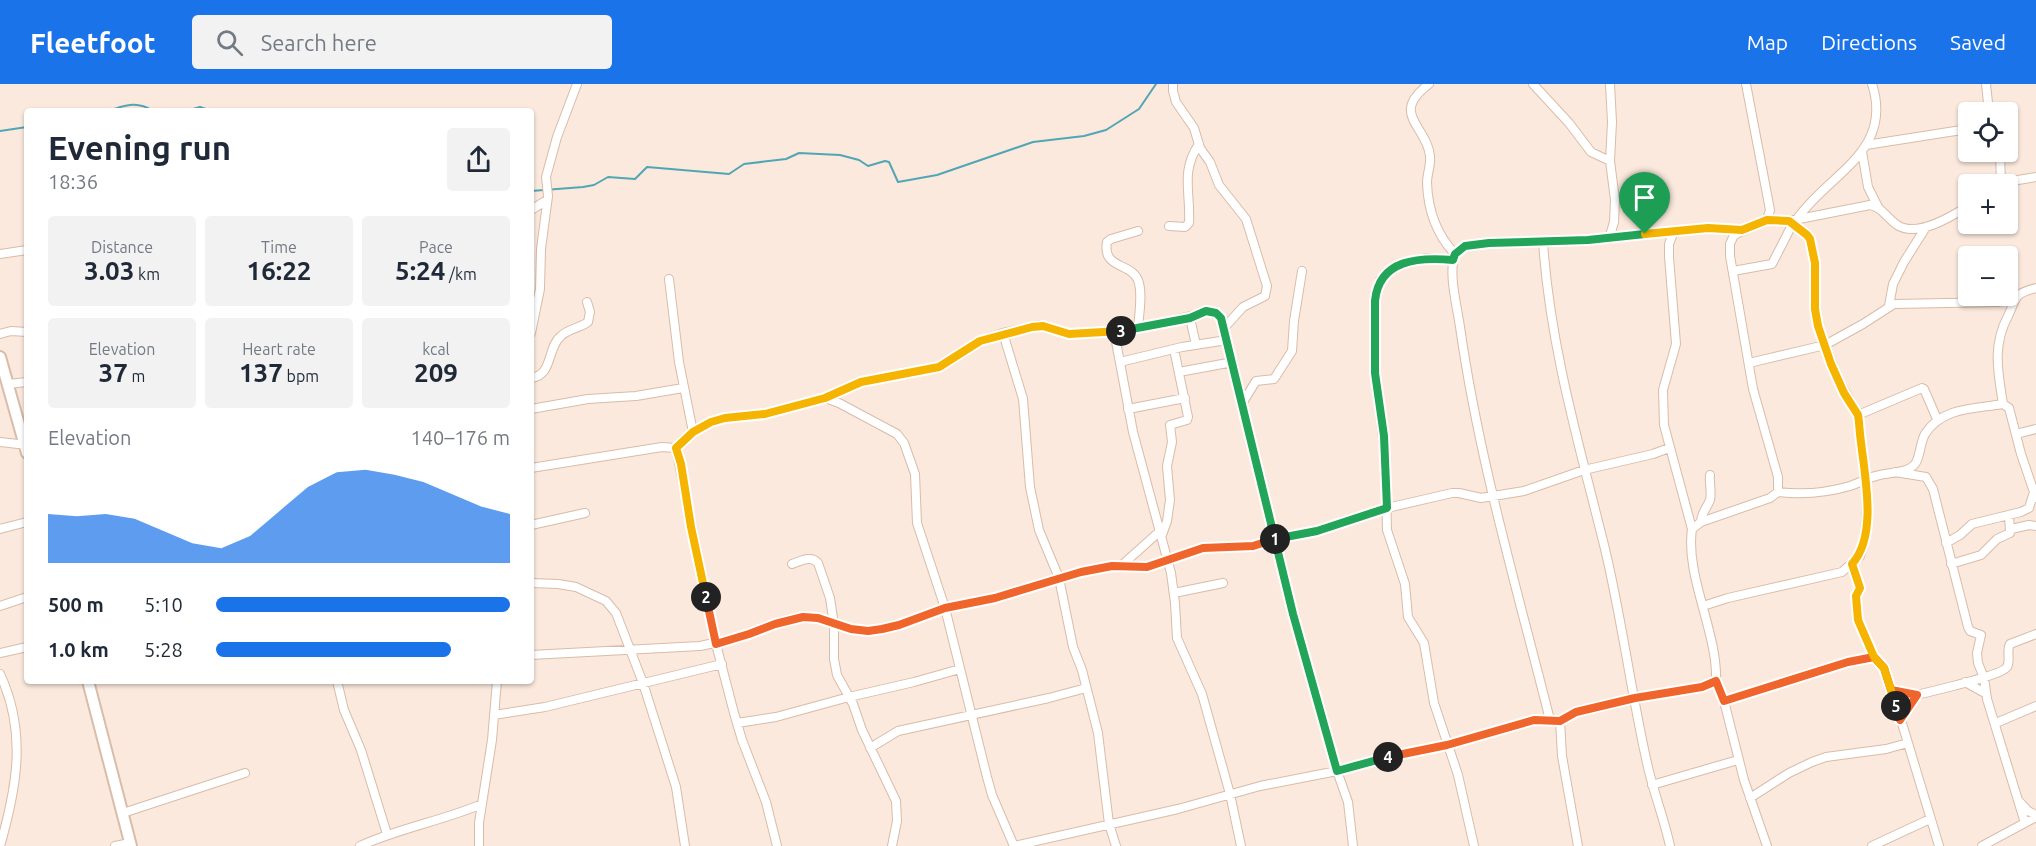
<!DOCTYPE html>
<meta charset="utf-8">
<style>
body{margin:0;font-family:Ubuntu,sans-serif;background:#f2f2f3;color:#1f2937;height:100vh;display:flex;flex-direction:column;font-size:22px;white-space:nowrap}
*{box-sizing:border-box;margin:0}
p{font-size:20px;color:#747a83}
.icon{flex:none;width:33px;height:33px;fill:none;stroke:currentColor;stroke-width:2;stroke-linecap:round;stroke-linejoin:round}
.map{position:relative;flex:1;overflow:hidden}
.sheet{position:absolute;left:24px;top:24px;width:510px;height:576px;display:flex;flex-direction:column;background:#fff;border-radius:6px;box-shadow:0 2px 4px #0004}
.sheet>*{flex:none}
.controls{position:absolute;left:1958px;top:18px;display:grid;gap:12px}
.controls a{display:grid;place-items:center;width:60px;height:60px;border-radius:6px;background:#fff;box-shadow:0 2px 4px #0004;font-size:30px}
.pin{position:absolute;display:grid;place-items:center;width:51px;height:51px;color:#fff;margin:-62px -26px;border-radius:50% 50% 50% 0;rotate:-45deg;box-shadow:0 0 6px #0007}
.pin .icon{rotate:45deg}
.km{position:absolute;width:30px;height:30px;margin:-15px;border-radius:50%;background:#222;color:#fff;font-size:16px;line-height:30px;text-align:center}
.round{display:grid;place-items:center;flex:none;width:63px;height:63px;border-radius:6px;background:#f2f2f3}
.overview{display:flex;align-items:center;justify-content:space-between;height:102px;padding:0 24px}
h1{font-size:33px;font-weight:600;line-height:45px}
.stats{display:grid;grid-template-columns:repeat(3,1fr);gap:9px;height:102px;padding:6px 24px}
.stats div{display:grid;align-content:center;border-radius:6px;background:#f2f2f3;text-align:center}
.stats b{font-size:26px;font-weight:600}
.stats small{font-size:16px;font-weight:400}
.stats p{font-size:16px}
.chart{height:168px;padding:12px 24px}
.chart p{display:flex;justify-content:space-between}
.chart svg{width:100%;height:108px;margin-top:6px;fill:#1a73e8;opacity:.7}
ul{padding:0 24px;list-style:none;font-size:20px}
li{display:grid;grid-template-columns:96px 72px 1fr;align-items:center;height:45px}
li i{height:15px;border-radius:8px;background:#1a73e8}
header{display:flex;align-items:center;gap:36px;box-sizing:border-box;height:84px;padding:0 30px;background:#1a73e8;color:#fff}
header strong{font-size:28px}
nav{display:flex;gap:33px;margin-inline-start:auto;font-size:21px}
.search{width:420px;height:54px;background:#f2f2f3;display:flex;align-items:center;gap:15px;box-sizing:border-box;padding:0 21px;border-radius:6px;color:#747a83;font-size:22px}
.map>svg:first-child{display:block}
</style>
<header>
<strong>Fleetfoot</strong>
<div class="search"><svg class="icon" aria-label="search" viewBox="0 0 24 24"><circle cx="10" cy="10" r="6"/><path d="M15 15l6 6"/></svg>Search here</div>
<nav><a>Map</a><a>Directions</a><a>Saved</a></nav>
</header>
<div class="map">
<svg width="2036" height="762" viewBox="0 0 2036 762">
<rect width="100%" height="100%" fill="#fbe9dd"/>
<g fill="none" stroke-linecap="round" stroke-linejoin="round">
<path stroke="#51a6b5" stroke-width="2" d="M107,27C125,22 136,16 153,27
M186,27L200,23L212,27
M0,47L27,43
M531,107L583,103L594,101L608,93L635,95L647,83L729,90L744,80L786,75L799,69L840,71L859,76L868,82L885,77L889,78L898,98L937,91L1033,58L1084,52L1106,46L1139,25L1156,0"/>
<g stroke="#d9bca9" stroke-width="10">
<path id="street" d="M1173,0V7L1176,18L1194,44L1200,64L1210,78L1219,101L1246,135L1267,202L1265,212L1243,223L1224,244
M1429,0C1389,30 1427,42 1430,72C1431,81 1427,90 1427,99C1428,127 1436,150 1455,170
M1533,0L1569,39L1591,68L1610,77
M1986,0L1989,28
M1866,61L1968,45
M1862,68L1868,103L1878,123
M2000,68L2001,100
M2003,100L2018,96L2036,93
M531,126L547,116
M1797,135C1828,90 1894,68 1872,0
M1767,136L1789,137L1870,121C1883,124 1886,133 1897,141C1917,154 1951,133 1968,122
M1169,142L1185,143L1189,139C1191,109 1180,88 1199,60
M1138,147L1111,155L1107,158C1102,185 1130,178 1138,196C1143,209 1139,230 1138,244
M1674,147L1669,160V173L1676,260L1663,306L1664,341L1692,445
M1609,155L1614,138L1615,116L1610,77L1612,38L1610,0
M1543,158C1550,263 1580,364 1605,465C1622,536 1631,608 1647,679C1653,707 1664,734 1670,762
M0,170L27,166
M1453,176L1428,174L1409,177L1396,182L1380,196L1375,217V289L1385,370L1387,446L1405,500L1408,533L1424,559L1434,619L1458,691L1474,762
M1733,187L1772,180L1792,141
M669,195L679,278L693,348
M1889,222L1893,200L1904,178L1926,143
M1190,234L1196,261
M1114,247L1133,348L1171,489L1175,519L1177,554L1202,610L1230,710L1241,762
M531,249L540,205L541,165L548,112L546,93L557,53L577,0
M1003,249L1023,315L1030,403L1039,446L1059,494L1073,563L1082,586L1098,649L1109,740L1116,762
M0,250L11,247L27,248
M1120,278L1182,263L1227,256
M1749,279L1825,261L1863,240L1894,220L1999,218L2014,214
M1179,288L1233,278
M531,294C553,292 547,263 561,252C568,245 580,244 588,238L590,228L587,218
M8,300L27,298
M825,314L861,298L939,283L980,257L1003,249L1040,241L1069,250L1114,247L1145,243L1211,227L1221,234L1224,244L1293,530L1337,687L1348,718L1353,762
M1243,318L1256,297L1274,295L1292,267L1294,237L1302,187
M2003,320C1998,288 1992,262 2008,232C2017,213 2013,210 2036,204
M531,325L588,315L636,312L683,304
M1128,325L1185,314
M1858,331L1922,304L1924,305L1937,335
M2016,350L2036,345
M0,358L27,361
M676,364L693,348L711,338L725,334L765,330L825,314L839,319L897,350L904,359L915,390L917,439L945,524L987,693L992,711L1014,762
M531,384L662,363L676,364L716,560L734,629L742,656L766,718L777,762
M1895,388L1926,393L1933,405L1968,543L1970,547L1981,551L1977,569L1978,579L1984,594L1987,615L2025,739
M1778,408C1803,411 1826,409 1850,402C1859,399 1867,394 1876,392C1887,388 1907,390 1915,380C1920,374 1920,359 1925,350C1942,323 1974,325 2003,320L2009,324L2021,370L2036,414
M1701,438C1701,429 1707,424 1710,416C1712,408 1709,399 1710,391
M531,441L585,429
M0,445L27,438
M2011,445L2029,441L2036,442
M1162,451L1167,437L1170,416L1167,382L1172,358L1170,341L1187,336L1188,333L1174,265
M1946,459L1960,451L1972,440L2021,428L2029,424L2034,408
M792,480C801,477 811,471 818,479L830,514L834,541V575L837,591L853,620L862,646L896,717L897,737L892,762
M1852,480L1860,504L1856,512L1858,536L1874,573
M1951,480L1981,471L1997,455L2010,449L2009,431
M1121,482L1160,447
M531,499L558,500L576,503L606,517L616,529L643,599L676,703L685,762
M1174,509L1223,499
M0,522L27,513
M1703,522L1728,514L1842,488L1860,472L1865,455L1867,416L1858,331L1838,295L1818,242L1815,225V179L1810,155L1804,148L1789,137
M0,569L27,563
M531,571L700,562L733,555L775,540L803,533L818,534L851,545L868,547L882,545L899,541L945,524L995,514L1081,488L1112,482L1147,483L1203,464L1253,462L1275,455L1317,447L1387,424L1452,409H1459L1481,414L1524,407L1584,386L1653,370L1669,364
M0,590C27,648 17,703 0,762
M337,597L344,626L361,666L387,750
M1716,597L1724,617L1744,696L1767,762
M1965,598L1985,609
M1891,605L1903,609L1917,611
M1724,617L1848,578L1874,573L1884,584L1901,636
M494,631L545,623L722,580
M1550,636C1517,505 1479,376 1460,243C1457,222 1448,189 1455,170L1465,162L1489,159L1588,156L1708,144L1742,146
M737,639L776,633L849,613L914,598L960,585
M1996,639L2036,622
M870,664L898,647L1049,614L1086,604
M1652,701L1738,676
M1750,714L1789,689L1812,678L1826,673L1886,665L1908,659
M2018,716L2028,727L2036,731
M123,729L245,689
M115,762L130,759
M360,762C399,744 442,737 482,720
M479,762V739L492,656L497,597
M1014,762L1178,725L1260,702L1337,687L1398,671L1447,661L1518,640L1534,636H1555
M1578,762L1562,672L1560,637L1576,628L1635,614L1702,603L1716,597C1718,549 1685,492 1692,445L1701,438L1770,414L1778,408V393L1753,305L1730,172V160L1734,151L1767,136L1770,126L1746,0
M1872,762L1930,735
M1939,762L1901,636L1917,611C1931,607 2001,592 2007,583C2011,576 2006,567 2010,560L2036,550
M1982,762L2036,733"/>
</g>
<g stroke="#d9bca9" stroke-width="14">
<path id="secondary" d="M0,273L27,369
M88,597L131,762"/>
</g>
<use href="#street" stroke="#fff" stroke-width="8"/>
<use href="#secondary" stroke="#fff" stroke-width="10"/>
</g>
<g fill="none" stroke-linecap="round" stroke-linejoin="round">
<g stroke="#fff" stroke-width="12">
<path id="split-1" d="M1275,455L1317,447L1387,424L1384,352L1375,289V217C1379,175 1419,173 1453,176L1455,170L1465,162L1489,159L1588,156L1645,150"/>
</g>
<g stroke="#fff" stroke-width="12">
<path id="split-2" d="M706,513L716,560L749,550L775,540L803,533L818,534L851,545L868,547L882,545L899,541L945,524L995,514L1081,488L1112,482L1147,483L1203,464L1253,462L1275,455"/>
</g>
<g stroke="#fff" stroke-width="12">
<path id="split-3" d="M706,513L691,443L681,380L676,364L693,348L711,338L725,334L765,330L825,314L861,298L939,283L980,257L1032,243L1043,242L1069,250L1121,247"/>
</g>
<g stroke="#fff" stroke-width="12">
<path id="split-4" d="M1121,247L1190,234L1206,227L1216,229L1221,234L1293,530L1337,687L1388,673"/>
</g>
<g stroke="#fff" stroke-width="12">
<path id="split-5" d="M1388,673L1447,661L1534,636L1560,637L1576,628L1635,614L1702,603L1716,597L1724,617L1848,578L1874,573L1884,584L1891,606L1917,611L1900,636L1896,622"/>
</g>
<g stroke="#fff" stroke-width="12">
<path id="split-6" d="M1645,150L1708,144L1742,146L1767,136L1789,137L1807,151L1810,155L1815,179V225L1818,242L1831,280L1844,309L1858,331L1859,338C1861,378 1881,448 1852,480L1860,504L1856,512L1858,536L1874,573L1884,584L1896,622"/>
</g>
<use href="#split-1" stroke="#22a559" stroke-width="8"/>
<use href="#split-2" stroke="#f0652b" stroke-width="8"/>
<use href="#split-3" stroke="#f5b400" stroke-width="8"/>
<use href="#split-4" stroke="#22a559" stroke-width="8"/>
<use href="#split-5" stroke="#f0652b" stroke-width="8"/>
<use href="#split-6" stroke="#f5b400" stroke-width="8"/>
</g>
</svg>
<div class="controls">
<a><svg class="icon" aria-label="locate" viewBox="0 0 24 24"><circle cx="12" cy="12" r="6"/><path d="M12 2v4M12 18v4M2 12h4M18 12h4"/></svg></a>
<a>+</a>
<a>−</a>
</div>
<div class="pin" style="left:1645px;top:150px;background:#1e9e55"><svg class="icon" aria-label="arrive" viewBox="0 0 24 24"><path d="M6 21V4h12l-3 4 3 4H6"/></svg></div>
<b class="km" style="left:1275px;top:455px">1</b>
<b class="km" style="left:706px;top:513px">2</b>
<b class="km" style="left:1121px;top:247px">3</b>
<b class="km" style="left:1388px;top:673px">4</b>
<b class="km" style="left:1896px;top:622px">5</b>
<section class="sheet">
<div class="overview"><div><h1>Evening run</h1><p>18:36</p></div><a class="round"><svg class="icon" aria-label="share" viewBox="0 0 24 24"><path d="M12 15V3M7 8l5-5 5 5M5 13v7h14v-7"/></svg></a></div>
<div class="stats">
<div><p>Distance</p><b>3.03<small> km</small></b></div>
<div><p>Time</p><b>16:22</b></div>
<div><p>Pace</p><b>5:24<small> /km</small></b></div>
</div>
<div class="stats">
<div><p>Elevation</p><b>37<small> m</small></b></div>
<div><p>Heart rate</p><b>137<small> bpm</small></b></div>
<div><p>kcal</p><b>209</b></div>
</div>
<div class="chart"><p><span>Elevation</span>140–176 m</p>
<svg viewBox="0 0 160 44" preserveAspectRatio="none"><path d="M0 44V24L10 25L20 24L30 26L40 31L50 36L60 38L70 33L80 23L90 13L100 7L110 6L120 8L130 11L140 16L150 21L160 24V44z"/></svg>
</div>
<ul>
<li><b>500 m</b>5:10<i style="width:100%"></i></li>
<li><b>1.0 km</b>5:28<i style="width:80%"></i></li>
</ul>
</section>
</div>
